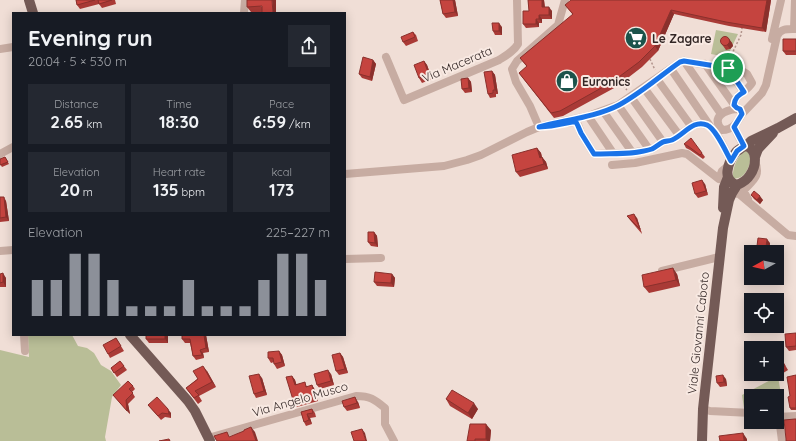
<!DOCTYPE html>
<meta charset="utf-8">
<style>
body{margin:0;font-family:Quicksand,sans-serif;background:#242831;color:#f1f3f6;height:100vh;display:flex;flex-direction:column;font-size:15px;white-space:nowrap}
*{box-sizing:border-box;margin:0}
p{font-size:13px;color:#9ea1a6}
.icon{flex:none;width:22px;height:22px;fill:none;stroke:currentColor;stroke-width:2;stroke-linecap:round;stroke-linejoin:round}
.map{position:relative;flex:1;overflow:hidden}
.drawer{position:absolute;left:12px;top:12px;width:334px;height:324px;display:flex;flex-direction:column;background:#171b24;border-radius:0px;box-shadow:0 2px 10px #0003}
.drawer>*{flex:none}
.needle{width:26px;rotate:262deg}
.fabs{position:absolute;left:744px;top:245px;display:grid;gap:8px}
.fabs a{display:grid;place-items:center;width:40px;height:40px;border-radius:0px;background:#171b24;box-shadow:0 2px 10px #0003;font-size:20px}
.pin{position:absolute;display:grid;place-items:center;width:34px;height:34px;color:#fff;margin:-17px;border:2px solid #fff;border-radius:50%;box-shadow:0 1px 4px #0007}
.round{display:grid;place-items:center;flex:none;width:42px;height:42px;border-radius:0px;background:#242831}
.head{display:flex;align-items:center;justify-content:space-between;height:68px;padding:0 16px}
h1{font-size:22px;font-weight:700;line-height:30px}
.figures{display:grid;grid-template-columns:repeat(3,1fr);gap:6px;height:68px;padding:4px 16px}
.figures div{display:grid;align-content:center;border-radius:0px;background:#242831;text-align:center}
.figures b{font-size:17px;font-weight:700}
.figures small{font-size:11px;font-weight:400}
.figures p{font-size:11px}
.chart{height:112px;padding:8px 16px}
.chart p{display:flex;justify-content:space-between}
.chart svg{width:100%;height:72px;margin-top:4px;stroke:#8c9099;stroke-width:6}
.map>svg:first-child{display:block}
</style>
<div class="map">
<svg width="796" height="441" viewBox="0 0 796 441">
<rect width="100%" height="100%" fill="#f0ded6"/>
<path fill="#b9be97" d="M716,30L738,34L727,57L711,54Z
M745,151L749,153C750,156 750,159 750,162C749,170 741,181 733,178C732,169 737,156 745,151Z
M28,335H72L78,346L87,348L94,353L101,365L111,371L121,385L112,397L105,437L106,441H0V350L29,357Z
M778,376L783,407H777V396H751V408H744L742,395Z"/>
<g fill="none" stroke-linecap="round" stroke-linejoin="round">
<path stroke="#b3958d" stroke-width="1.5" stroke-dasharray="2 2" stroke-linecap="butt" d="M650,59L655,70
M728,62L741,35L742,28
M622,82L624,87L627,90"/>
<path stroke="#c7aca2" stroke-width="8" d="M244,13L245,0
M794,29L795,0
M772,39L781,0
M0,49L13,47
M386,57L404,100L499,60C507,55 514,51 518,44L517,0
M684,61L721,114
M705,64L735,106
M671,69L710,126
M728,69L743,91
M657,79L691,126
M644,88L679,135
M631,97L663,142
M618,105L649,149
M737,109H740L742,114C737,123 733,130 722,130C710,117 725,110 737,109Z
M603,111L632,152
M742,114L762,93L766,85L777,36C781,28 788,29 796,29
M588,116L613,153
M568,123L572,122H576L578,125L581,133L594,154C613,153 634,154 652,149C656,147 659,144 663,142C665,141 669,141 672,140C684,135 692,119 707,125C716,128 726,152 731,161
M539,127L530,106L516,82L512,69L517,61L558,25L565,0
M734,127L739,137L744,146
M0,154L13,147
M612,165L635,163L682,153L687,154L719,179L722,171L728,166
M345,174L444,166L467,160L481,155L527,132L539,127L588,116L618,105L680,62L684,61L742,71L747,74L752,83C746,93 736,92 734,105
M732,193L739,194L788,235L796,236
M748,199L744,192V190C753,180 761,177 755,161
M0,251L13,250
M345,259L381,258
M662,271L719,257
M24,335L25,351
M703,409L710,411L751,413
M777,417L796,416
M779,417L782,441
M208,438L356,396C370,396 374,399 385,408V424L394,441"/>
<path stroke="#745a56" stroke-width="10" d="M29,0L33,13
M744,146C759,147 756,167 750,175C747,180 742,183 737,185C721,181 728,162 736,152C738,150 742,148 744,146Z
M746,146L751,141L778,128L796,118
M755,157L758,149L773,133
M723,208L724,187L728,177
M130,335L188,401L195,411L210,441
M702,441L703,409L723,228L729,200L732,193L737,185"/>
</g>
<path fill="#a93a36" d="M76,0H115L116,4L102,8L99,4L80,9L77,5Z
M247,0L276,13L262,12H251L247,7Z
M440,0H455L458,16L446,18L443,14Z
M528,0H544L545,7L552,11V19H542V23H539V27L526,28L523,24L529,11Z
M771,0L766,32L729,26L674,14L658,51L642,67L616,87L563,116L554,118L519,73L527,67L520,58L573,15L565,5Z
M502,27V35H495L493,31Z
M413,32L416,35L418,41L406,46L403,42Z
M729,39L732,43L733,46L730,49L726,50L721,43Z
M796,39V55H786L783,51Z
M373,60L376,64L372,81L362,78L359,74Z
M424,61L427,65L432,79L422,83L419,78Z
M492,71L495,75L498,94H496V97L490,98L488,94Z
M468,78L471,82L472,92L465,93L462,89Z
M684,144L702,153L705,157L703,159L690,150L686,148Z
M537,148L541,153L542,157L546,162L548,169L520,177L516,172Z
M5,157L9,164L2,167L0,164Z
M705,184L708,195L698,198L695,194Z
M751,195L763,200L760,204L754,199Z
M0,197L6,201L9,221L0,222Z
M627,216L637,218L642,234L630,220Z
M374,232L377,236L378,247L371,246L368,242Z
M770,243L769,251L760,250L757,246Z
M0,274L6,278V287H0Z
M392,274L395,278L394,287L377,286L374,282Z
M677,274L680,286L649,293L644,287Z
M796,333V350L789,351L786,347Z
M168,335V343H149L146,339Z
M182,335H206L209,352L203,353L204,358L196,360L193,356L190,343H185L182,339Z
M116,338L124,351L110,358L108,354Z
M279,351L282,355L285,366L277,369L274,364V362L271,363L268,358Z
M340,353L343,357L348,373L339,375L336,371Z
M782,360L788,370L780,375L777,371Z
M120,361L127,370L117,377L111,368Z
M207,371L216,387L199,396L202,401L198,404L186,388Z
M331,374L334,385L320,389L317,385Z
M757,374H772L761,380Z
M796,375V410H791L790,408V396Z
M292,376L295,380L296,384L308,386V387L312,385L315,390L318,401L297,407L294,403Z
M262,378L267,395L256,398L254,394Z
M726,379L727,386L720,387L717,383Z
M133,386L135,389L132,392L135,397L128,404L130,414L113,395Z
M446,399L478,409L472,419L450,406Z
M358,402L360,408L347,411L344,407Z
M148,405L171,413V418L165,417L161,420Z
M312,409L315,413L316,417L310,418L312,424L306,426L304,422L301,412Z
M491,430L490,441H467Z"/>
<path fill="#8a302c" d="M272,0H276V13H273Z
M453,0H455L458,16L455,12Z
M542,0H544L545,11L542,7Z
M767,0H771L766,32L762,28Z
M549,7L552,11V19L549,15Z
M671,10L674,14L658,51L655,46Z
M539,15L542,19V23L539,19Z
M536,19L539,23V27L536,24Z
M499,23L502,27V35L499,31Z
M729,39L732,43L733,46L730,49L727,45Z
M373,60L376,64L372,81L370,77Z
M424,61L427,65L432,79L429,75Z
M492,71L495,75L498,94L495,90Z
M468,78L471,82L472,92L469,88Z
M537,148L541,153L543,163L540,158Z
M542,157L546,162L548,169L544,164Z
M702,180L705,184L708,195L706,191Z
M760,196L763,200L760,204L757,200Z
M4,197L6,201L9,221L6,217Z
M634,214L637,218L642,234Z
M374,232L377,236L378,247L375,243Z
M767,239L770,243L769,251L766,247Z
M673,268L677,274L680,286L676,280Z
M3,273L6,278V287L3,282Z
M392,274L395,278L394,287L391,283Z
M165,335H168V343L165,339Z
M204,335H206L209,352L206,348Z
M200,350L203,353L204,358L202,355Z
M279,351L282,355L285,366L282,362Z
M340,353L343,357L348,373L345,369Z
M203,366L207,371L216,387L212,382Z
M328,370L331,374L334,385L331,381Z
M259,374L262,378L267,395L264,391Z
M723,375L726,379L727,386L724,382Z
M292,376L295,380L298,389L295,385Z
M312,385L315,390L318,401L315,397Z
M355,397L358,402L360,408L357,403Z
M126,400L128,404L130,414L127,411Z
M474,403L478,409L472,419L468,413Z
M168,409L171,413V418L169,414Z
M307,414L310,418L312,424L309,420Z
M486,424L491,430L490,441H487L486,439Z
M251,427L255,432L258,441H256Z
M362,429L365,433L367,441H366Z
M743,433L747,439V441H744Z"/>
<path fill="#c5443f" stroke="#8a302c" d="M76,0H95L77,5Z
M98,0H112L99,4Z
M247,0H272L273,13H262V6L247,7Z
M440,0H453L455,12L443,14Z
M528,0H542V7H549V15H539V19H536V24H523V11H529Z
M571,0H767L762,28L726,22L671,10L655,46L639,62L612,82L560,111L551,113L519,73L527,66L520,58L573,14L565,5Z
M492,23H499V31H493Z
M413,32L415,37L403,42L401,37Z
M720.5 41a4.5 4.5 0 1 1 9 0a4.5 4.5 0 1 1-9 0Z
M783,39H796V51H783Z
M363,57L373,60L370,77L359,74Z
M424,61L429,75L419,78L414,65Z
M492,71L495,90H493V93L488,94L484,72Z
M468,78L469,88L462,89L461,79Z
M691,138L702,153L700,155L688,146L684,144Z
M537,148L540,158L542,157L544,164L516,172L512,155Z
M5,157L8,162L0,165V159Z
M702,180L706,191L695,194L692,183Z
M754,191L760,196L757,200L751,195Z
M0,197H4L6,217L0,218Z
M634,214L640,229L627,216Z
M368,232H374L375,243L368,242Z
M758,238L767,239L766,247L757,246Z
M673,268L676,280L644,287L642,275Z
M375,272L392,274L391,283L374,282Z
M3,273V282L0,283V274Z
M796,333V346L786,347L785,334Z
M146,335H165V339H146Z
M182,335H204L206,348L200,350L202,355L193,356L190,339H182Z
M116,338L121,346L108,354L103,345Z
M279,351L282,362L274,364L273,358H268V352Z
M340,353L345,369L336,371L332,355Z
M782,360L785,366L777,371V363Z
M120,361L124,366L114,373L111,368Z
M203,366L212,382L195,391L199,395L194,398L186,388L198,379L193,371Z
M328,370L331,381L317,385L314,374Z
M259,374L264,391L254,394L249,376Z
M723,375L724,382L717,383L716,376Z
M796,375V408H790L788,397L790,396L787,377Z
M292,376L295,385L305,382L306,387L312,385L315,397L294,403L286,377Z
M128,381L133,386L129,389L133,393L126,400L127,411L113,395Z
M452,390L474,403L468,413L446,399Z
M157,397L168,409L169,414L162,413L158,416L148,405Z
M355,397L357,403L344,407L342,401Z
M312,409L313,413L307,414L309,420L304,422L301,412Z
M795,419H796V441H786V439L784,420Z
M470,424H486V439H475V441H467Z
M251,427L256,441H217L214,436L227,432L229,437L244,431V430Z
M362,429L366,441H354L351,432Z
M743,433L744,441H720L719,436Z
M169,439L170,441H159Z"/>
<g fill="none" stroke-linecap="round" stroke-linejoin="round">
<g stroke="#fff" stroke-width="8">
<path id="route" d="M684,61L728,68L744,92C738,95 735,98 734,105L737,108L740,109L742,114L734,127L744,146L737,151L731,161C726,152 716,129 707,125C693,119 684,135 672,140C669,141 665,141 663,142C659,144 656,147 652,149C634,155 613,153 594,154L581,133L578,126L576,122H572L551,126L539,127C565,120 596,117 619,105C641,93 660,76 680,62Z"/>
</g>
<use href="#route" stroke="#1a73e8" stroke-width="5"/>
</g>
<defs>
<g id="supermarket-disc" transform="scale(1.15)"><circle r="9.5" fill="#1b534b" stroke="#f8e9e2"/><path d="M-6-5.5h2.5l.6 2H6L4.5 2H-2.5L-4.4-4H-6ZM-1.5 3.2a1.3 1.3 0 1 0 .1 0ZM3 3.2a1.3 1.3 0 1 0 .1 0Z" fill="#fff"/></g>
<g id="shop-disc" transform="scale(1.15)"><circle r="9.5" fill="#1b534b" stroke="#f8e9e2"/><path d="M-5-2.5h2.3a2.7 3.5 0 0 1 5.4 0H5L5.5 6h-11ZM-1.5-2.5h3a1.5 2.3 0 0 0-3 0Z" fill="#fff"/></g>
</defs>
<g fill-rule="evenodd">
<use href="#supermarket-disc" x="636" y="38"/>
<use href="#shop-disc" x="567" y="81"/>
</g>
<g text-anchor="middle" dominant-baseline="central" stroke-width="4" stroke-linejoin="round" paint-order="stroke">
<g font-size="12" font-weight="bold" fill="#322625" stroke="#f8e9e2" text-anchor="start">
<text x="652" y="38">Le Zagare</text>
<text x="582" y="81">Euronics</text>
</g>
<g font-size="12" fill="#322625" stroke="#f8e9e2">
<text transform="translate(457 64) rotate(-23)">Via Macerata</text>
<text transform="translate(698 333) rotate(-84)">Viale Giovanni Caboto</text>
<text transform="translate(300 399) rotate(-16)">Via Angelo Musco</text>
</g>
</g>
</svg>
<div class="fabs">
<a><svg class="needle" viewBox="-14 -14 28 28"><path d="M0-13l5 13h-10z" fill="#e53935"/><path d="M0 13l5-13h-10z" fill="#9ea1a6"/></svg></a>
<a><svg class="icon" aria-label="locate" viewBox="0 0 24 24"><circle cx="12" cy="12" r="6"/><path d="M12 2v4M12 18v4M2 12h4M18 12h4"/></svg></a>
<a>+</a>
<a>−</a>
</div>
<div class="pin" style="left:728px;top:68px;background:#1e9e55"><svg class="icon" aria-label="arrive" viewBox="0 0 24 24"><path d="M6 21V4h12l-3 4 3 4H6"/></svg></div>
<section class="drawer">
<div class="head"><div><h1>Evening run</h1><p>20:04 · 5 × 530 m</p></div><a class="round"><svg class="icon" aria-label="share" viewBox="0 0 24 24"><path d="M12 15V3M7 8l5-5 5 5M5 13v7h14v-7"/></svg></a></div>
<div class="figures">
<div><p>Distance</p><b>2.65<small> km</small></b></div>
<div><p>Time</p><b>18:30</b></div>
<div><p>Pace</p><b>6:59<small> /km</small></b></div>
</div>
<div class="figures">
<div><p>Elevation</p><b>20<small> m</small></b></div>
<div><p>Heart rate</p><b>135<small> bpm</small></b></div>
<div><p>kcal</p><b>173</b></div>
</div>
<div class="chart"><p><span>Elevation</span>225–227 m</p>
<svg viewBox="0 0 160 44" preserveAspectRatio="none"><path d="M5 44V22M15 44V22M25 44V6M35 44V6M45 44V22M55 44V38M65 44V38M75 44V38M85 44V22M95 44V38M105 44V38M115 44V38M125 44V22M135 44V6M145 44V6M155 44V22"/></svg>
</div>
</section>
</div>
